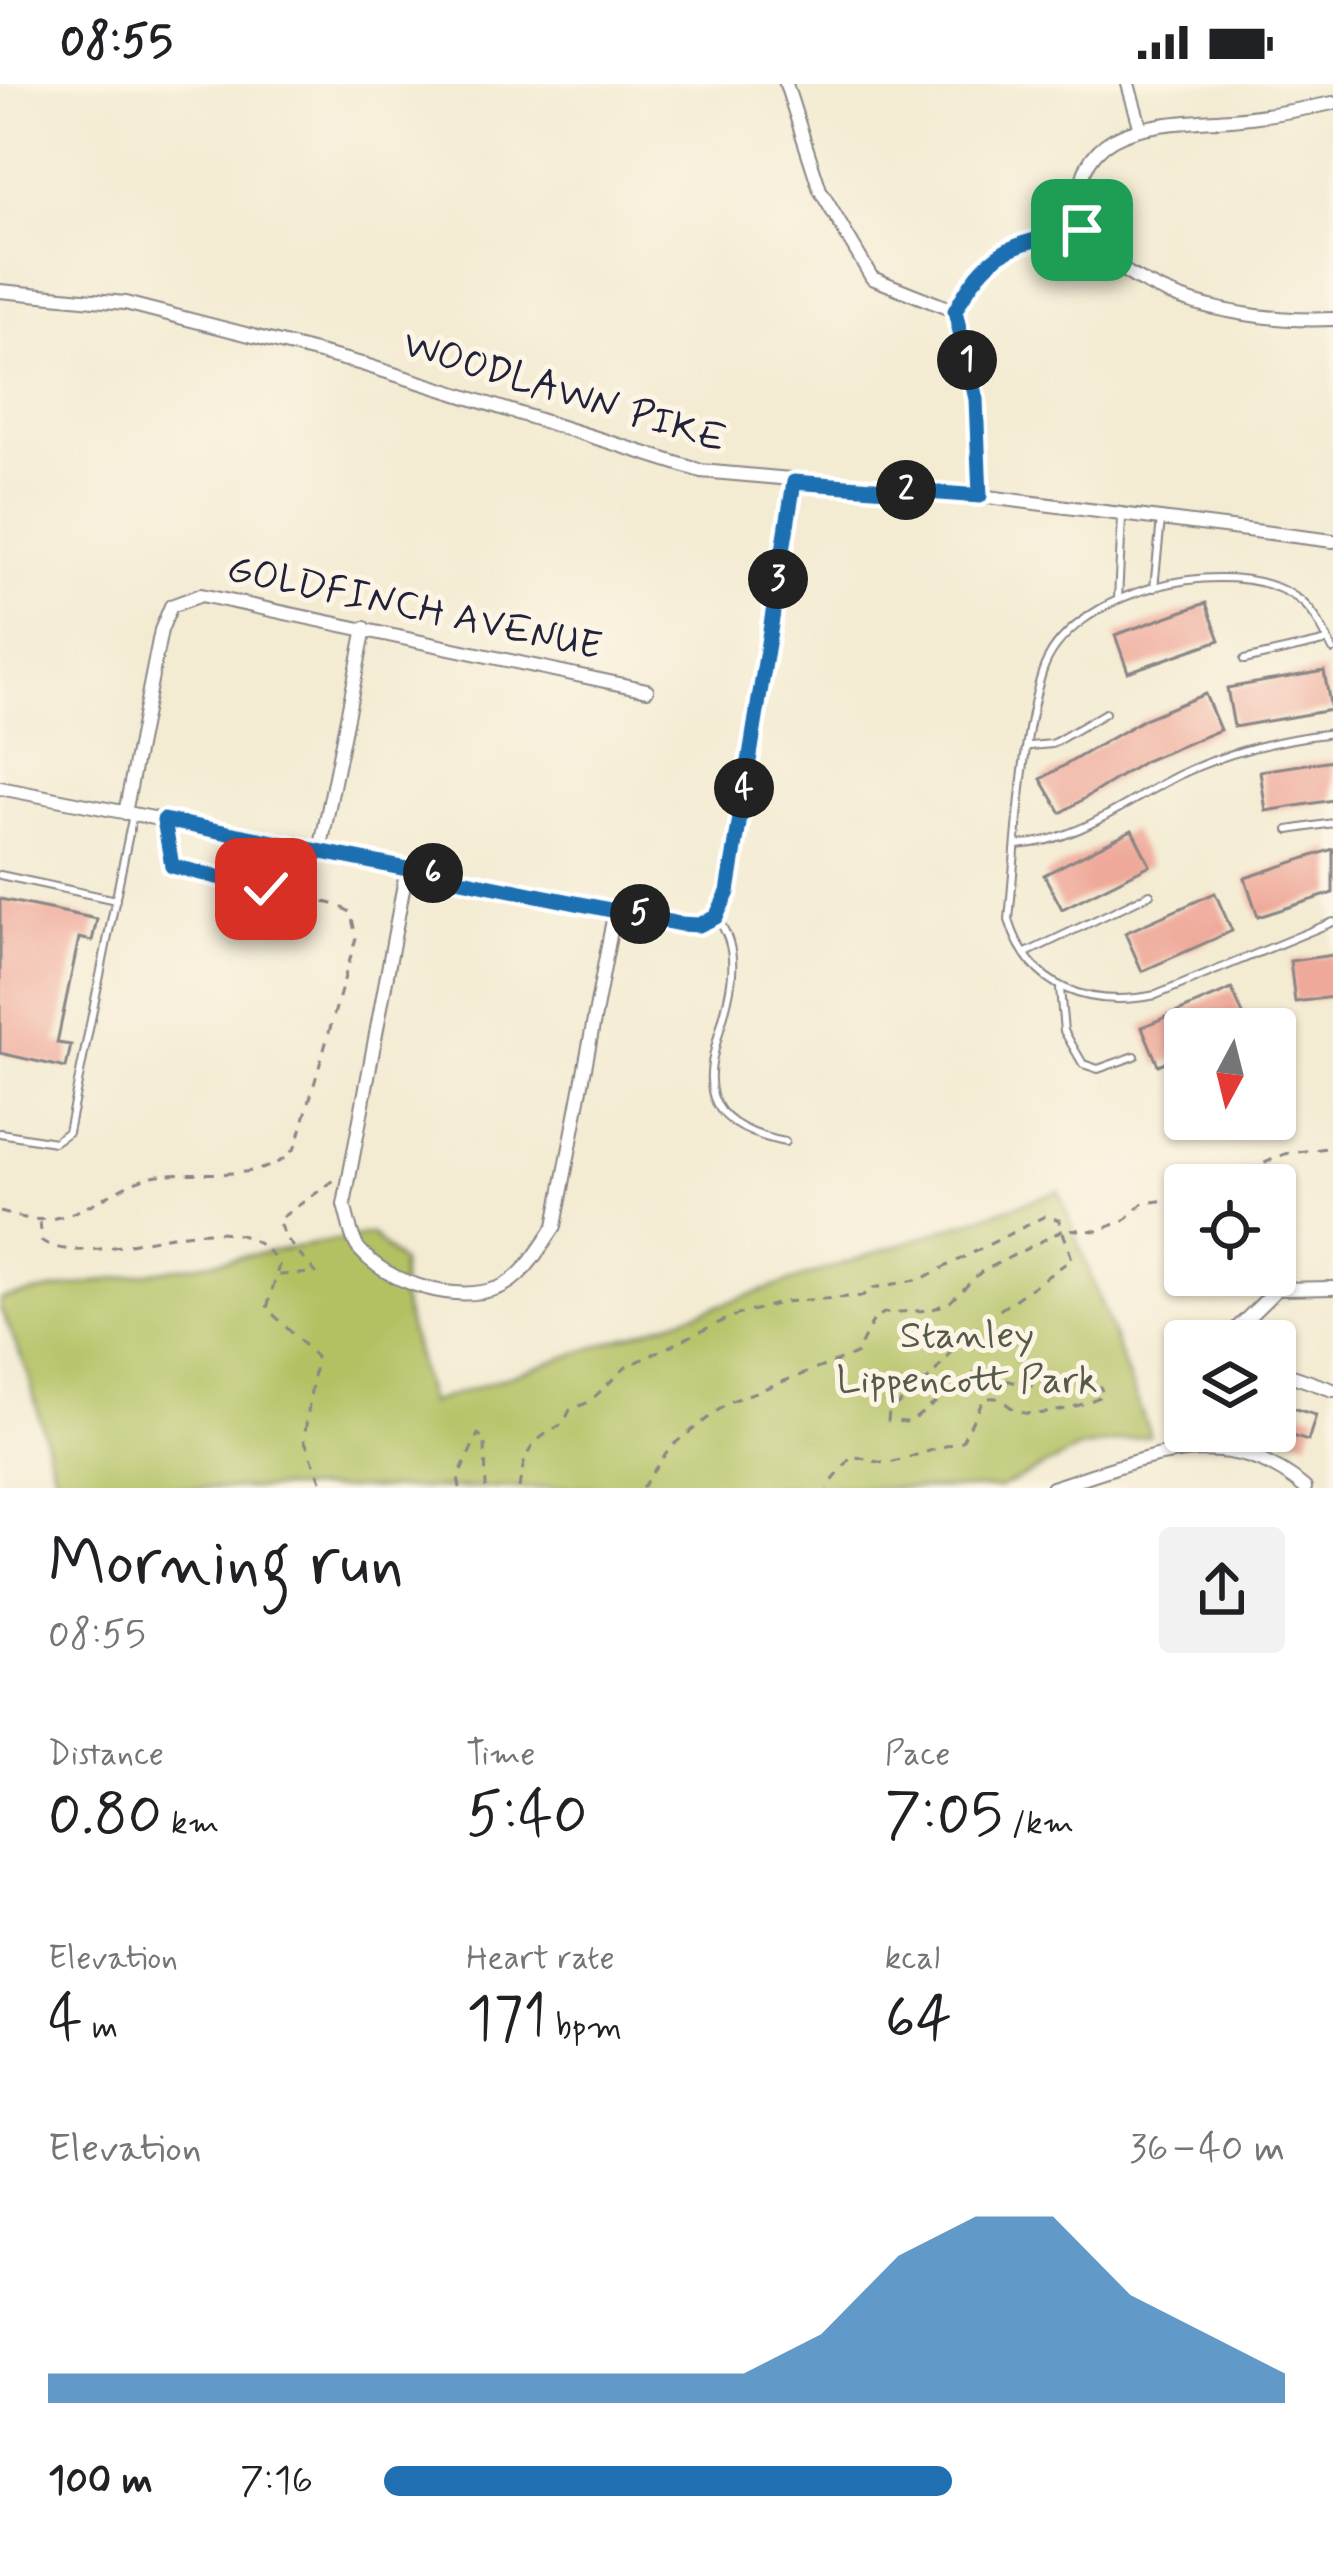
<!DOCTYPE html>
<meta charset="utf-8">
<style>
body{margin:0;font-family:Mynerve,sans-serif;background:#f2f2f2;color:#202124;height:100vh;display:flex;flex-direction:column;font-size:45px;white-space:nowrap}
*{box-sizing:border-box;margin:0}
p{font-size:39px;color:#757577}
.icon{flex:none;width:66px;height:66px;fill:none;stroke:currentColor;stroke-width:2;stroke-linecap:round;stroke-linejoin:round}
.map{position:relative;height:1404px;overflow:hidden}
.panel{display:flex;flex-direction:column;background:#fff;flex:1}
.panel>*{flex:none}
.needle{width:78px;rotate:187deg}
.buttons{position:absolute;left:1164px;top:924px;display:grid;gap:24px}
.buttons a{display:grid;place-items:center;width:132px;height:132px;border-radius:12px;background:#fff;box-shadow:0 3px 9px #0004;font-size:60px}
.pin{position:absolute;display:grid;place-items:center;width:102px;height:102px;color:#fff;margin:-51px;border-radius:24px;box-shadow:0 6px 18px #0006}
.km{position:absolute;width:60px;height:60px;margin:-30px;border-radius:50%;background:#222;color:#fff;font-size:33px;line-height:60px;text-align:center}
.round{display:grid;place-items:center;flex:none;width:126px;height:126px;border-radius:12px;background:#f2f2f2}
.summary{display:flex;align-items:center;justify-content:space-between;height:204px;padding:0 48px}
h1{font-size:66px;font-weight:600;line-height:90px}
.metrics{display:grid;grid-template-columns:repeat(3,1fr);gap:18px;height:204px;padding:12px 48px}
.metrics div{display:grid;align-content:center}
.metrics b{font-size:60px;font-weight:600}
.metrics small{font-size:33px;font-weight:400}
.metrics p{font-size:33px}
.chart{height:336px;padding:24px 48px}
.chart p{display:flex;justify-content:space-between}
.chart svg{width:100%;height:216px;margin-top:12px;fill:#1f6fb2;opacity:.7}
ul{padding:0 48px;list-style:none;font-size:39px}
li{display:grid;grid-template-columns:192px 144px 1fr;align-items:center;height:90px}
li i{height:30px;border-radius:15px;background:#1f6fb2}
.status{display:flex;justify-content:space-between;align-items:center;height:84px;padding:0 60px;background:#fff;direction:ltr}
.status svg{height:33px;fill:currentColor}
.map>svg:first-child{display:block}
</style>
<div class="status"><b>08:55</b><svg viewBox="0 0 49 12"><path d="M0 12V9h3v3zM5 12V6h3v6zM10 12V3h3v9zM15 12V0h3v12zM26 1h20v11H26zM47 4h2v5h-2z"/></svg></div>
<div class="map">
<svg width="1333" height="1404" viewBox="0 0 1333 1404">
<rect width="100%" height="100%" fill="#fcf5e5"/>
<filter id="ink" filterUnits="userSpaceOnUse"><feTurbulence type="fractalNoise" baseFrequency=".00833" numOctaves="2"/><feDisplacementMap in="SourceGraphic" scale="24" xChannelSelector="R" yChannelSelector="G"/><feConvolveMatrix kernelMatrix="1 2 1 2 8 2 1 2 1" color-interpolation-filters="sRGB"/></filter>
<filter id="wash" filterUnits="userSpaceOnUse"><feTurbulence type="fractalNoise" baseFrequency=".004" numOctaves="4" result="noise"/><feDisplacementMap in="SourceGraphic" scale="48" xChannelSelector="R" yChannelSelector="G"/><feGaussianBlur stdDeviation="2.7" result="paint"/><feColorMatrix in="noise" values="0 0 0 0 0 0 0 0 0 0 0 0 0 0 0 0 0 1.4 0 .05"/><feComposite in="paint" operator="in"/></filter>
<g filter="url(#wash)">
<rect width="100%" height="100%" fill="#f3ebd2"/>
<path fill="#b4c163" stroke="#6b724f" stroke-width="3" d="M1059,1107L1150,1351L1080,1365L999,1404H58L28,1289L0,1224V1215L371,1150L401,1179V1212L429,1319Z"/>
<g id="blocks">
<path fill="#efa99a" d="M1206,519L1220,556L1128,588L1115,551Z
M1324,587L1331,626L1234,643L1227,604Z
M1205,610L1220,646L1145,677L1061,729L1041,695L1146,634Z
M1333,676V716L1266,727L1260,687Z
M1132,746L1150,781L1062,825L1044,791Z
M1333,765V809L1258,833L1245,794Z
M1215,809L1232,847L1142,887L1125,849Z
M0,815L97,835L92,857L79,854L57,959L71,961L66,984L0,969Z
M1333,871V913L1295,918L1290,877Z
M1232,905L1249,945H1185V970L1158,981L1142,943Z
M1275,1319L1316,1331L1308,1357L1275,1347Z"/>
</g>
</g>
<g filter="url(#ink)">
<use href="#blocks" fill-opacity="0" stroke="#8a8686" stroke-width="3"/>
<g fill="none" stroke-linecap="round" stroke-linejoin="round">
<g stroke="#8a8686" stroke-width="10">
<path id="lane" d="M1154,504L1161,436
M1118,516L1122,433
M1333,566C1323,547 1315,526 1297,514C1230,467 1067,507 1042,589C1021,655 1016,765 1009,836C1030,906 1090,924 1156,911L1333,838
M1244,576L1328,557
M1030,662L1052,660L1105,629
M1289,746L1333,739
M1016,761C1077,758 1125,718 1179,691C1227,668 1280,655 1333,649
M0,791L116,816
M716,833C779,912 628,1026 785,1058
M1026,869L1150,810
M1060,905L1064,947L1083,980L1098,985L1135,972
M0,1049L54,1058L68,1048L133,730"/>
</g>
<g stroke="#8a8686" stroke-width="16">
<path id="street" d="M786,0L820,106L872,194L955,227L976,315L980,412
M1128,0L1140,42
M1082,146C1064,37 1151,41 1231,35C1266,32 1299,26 1333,19
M0,207L125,219L362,280L701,387L980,412L1333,457
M955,227C990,162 1012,160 1082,146C1095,159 1108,176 1123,186C1182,225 1264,238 1333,235
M0,704L699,841L716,833L727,808L794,398
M125,729L161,546L171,522L201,511L647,606
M320,767L365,544
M407,784L344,1121C348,1133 351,1155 359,1165C389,1200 454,1219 498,1204C523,1195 541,1162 555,1142L615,825
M1224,1257L1277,1205L1333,1204
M1275,1286L1333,1306
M1172,1366L1174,1338L1185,1316
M1052,1404C1141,1376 1225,1335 1305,1404"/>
</g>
<path stroke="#8a8686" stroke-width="3" stroke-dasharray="9 9" stroke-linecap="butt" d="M1215,1101L1285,1070L1333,1063
M0,1128C19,1133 36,1138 55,1134C93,1127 120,1097 158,1091C200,1085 272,1102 297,1060L356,854L351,829C330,813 308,820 285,813C250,804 217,790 180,786L171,782L172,762L163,749
M40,1138L42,1157C100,1194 232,1102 279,1181L267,1224L316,1273L304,1355L324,1404
M279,1191L316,1189L285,1154L278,1136L336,1095
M460,1404L458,1394L478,1350L485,1356L486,1404
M519,1404C524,1368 531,1356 563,1340L570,1326L589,1318L626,1283L731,1233L783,1218L862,1212L873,1204L921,1195L1045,1132L1059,1136L1072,1175L963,1252L931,1293L889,1328L888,1337L910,1338L976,1288L1028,1302L1100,1303L1104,1310C1087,1321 1037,1336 1018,1327C1003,1321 1003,1310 984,1315L962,1357L887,1380L852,1372L827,1404
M642,1404L670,1363L729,1318L856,1270L874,1235L884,1229L931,1226L950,1218L981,1188L1065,1145L1096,1147L1124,1137L1143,1119L1185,1114"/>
<use href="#lane" stroke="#fff" stroke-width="6"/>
<use href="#street" stroke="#fff" stroke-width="12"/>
</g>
</g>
<g fill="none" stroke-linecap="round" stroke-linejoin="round" filter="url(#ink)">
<g stroke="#fff" stroke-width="24">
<path id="route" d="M266,805L172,782L164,736L680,840L699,841L716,833L728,808L794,398L980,412L976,315L955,227C990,162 1012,160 1082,146"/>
</g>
<use href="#route" stroke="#1f6fb2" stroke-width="15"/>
</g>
<g text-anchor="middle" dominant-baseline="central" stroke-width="10" stroke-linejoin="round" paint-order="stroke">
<g font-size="39" fill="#22223b" stroke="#fcf5e5">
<text transform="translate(564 309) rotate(17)">WOODLAWN PIKE</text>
<text transform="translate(414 525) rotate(12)">GOLDFINCH AVENUE</text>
</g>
<g font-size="39" fill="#555a49" stroke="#fcf5e5">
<text x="967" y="1252">Stanley<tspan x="967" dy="45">Lippencott Park</tspan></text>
</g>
</g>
</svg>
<div class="buttons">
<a><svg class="needle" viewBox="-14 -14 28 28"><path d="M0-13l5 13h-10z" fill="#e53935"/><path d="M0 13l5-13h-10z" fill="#757577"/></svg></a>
<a><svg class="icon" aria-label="locate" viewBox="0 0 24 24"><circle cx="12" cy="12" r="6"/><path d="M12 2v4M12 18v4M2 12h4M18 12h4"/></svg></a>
<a><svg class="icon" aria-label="layers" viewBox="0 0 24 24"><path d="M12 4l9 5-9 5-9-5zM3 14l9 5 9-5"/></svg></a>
</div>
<div class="pin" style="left:1082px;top:146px;background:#1e9e55"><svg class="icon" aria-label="arrive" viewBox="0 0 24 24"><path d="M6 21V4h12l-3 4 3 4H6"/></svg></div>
<div class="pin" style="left:266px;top:805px;background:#d93025"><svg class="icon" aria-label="check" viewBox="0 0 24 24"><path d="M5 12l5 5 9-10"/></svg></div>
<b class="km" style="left:967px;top:276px">1</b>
<b class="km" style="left:906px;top:406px">2</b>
<b class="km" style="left:778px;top:495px">3</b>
<b class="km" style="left:744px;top:704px">4</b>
<b class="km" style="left:640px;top:830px">5</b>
<b class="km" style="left:433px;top:789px">6</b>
</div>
<section class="panel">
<div class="summary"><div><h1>Morning run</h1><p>08:55</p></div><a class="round"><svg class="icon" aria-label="share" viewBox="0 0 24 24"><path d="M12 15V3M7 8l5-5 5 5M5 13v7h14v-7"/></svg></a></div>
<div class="metrics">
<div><p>Distance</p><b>0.80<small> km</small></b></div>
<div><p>Time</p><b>5:40</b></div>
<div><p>Pace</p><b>7:05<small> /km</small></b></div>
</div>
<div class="metrics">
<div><p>Elevation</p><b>4<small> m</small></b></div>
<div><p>Heart rate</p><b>171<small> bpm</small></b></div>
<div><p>kcal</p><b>64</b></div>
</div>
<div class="chart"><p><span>Elevation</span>36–40 m</p>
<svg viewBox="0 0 160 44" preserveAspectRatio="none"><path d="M0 44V38L10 38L20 38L30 38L40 38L50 38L60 38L70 38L80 38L90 38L100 30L110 14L120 6L130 6L140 22L150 30L160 38V44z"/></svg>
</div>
<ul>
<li><b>100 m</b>7:16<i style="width:63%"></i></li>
</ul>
</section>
